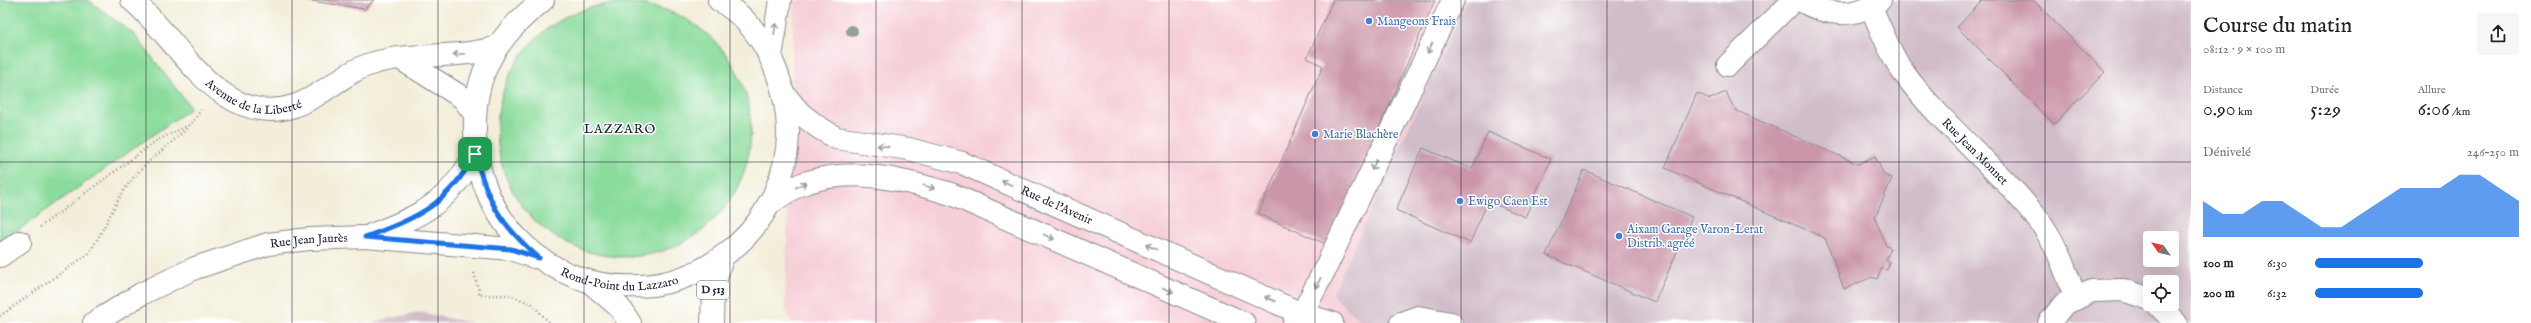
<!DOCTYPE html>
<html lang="fr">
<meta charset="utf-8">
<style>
body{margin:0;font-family:"IM FELL English",serif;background:#f6f6f6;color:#222;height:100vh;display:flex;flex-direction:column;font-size:15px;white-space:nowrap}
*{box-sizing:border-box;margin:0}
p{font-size:13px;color:#767676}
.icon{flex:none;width:22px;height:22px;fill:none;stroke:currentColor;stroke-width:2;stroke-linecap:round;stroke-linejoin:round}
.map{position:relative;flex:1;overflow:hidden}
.side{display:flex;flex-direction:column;background:#fff;width:340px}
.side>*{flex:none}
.needle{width:26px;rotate:304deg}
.tools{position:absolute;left:2143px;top:231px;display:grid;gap:8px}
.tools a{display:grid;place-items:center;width:36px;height:36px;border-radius:4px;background:#fff;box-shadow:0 4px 16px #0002;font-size:20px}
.pin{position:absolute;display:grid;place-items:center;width:34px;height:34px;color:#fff;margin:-17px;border-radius:8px;box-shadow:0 2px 6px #0006}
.round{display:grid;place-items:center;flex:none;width:42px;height:42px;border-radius:4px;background:#f6f6f6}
.head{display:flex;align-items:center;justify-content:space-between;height:68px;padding:0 12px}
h1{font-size:22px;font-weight:600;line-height:30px}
.metrics{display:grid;grid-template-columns:repeat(3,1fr);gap:6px;height:68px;padding:4px 12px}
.metrics div{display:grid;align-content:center}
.metrics b{font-size:20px;font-weight:600}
.metrics small{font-size:11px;font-weight:400}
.metrics p{font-size:11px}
.chart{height:112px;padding:8px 12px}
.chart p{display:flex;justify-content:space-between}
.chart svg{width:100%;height:72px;margin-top:4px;fill:#1a73e8;opacity:.7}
ul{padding:0 12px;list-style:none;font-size:13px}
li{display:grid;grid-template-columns:64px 48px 1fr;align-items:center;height:30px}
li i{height:10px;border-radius:5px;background:#1a73e8}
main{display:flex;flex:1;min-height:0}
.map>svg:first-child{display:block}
</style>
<main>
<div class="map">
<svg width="2191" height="323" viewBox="0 0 2191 323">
<rect width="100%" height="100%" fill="#fff"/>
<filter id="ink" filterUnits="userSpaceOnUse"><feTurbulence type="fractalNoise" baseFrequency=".025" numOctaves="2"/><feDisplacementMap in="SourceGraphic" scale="8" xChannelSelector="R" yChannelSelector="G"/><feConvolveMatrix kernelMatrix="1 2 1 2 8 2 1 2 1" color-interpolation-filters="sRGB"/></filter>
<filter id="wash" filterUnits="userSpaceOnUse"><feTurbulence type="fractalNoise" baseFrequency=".012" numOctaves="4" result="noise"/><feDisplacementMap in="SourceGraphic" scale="16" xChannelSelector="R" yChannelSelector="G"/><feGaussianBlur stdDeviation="0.9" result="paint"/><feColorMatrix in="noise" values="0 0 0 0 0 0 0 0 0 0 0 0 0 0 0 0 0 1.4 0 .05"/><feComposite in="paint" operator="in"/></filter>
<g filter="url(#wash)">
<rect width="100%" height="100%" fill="#f3eed9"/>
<path fill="#f6cfd7" d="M794,0H1467L1333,295L1364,323H791L785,306Z"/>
<path fill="#d1bdc9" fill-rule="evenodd" d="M1467,0H2191V323H1364L1332,295ZM2150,238H2172V260H2150ZM2150,282H2172V304H2150Z
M419,312L472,323H369Z"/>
<path fill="#8bdc9c" stroke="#567f6c" d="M0,0H88L134,34L191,108L0,243Z
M497 130a127 127 0 1 1 254 0a127 127 0 1 1-254 0Z"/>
<g id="blocks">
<path fill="#cb96aa" d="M304,0H374L365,9Z
M1333,0H1435L1328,245L1258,214L1323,66L1307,58Z
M1983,0H2033L2105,72L2054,124L1957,27Z
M1726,92L1735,110L1858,164L1875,156L1884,175L1892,178L1875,218L1886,246L1891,248L1886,260L1890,262L1887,270L1882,268L1877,279L1872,277L1844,289L1825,238L1665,168L1697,93L1710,99Z
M1488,132L1551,159L1525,217L1488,201L1470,243L1396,210L1423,148L1472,169Z
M1584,170L1692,217L1655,302L1546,255Z"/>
</g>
</g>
<g filter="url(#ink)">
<use href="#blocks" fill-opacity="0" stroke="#8a888a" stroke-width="1"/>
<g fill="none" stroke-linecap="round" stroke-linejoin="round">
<g stroke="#8a888a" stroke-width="24">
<g id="minor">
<path id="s1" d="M132,0C179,39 220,130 294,106C324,96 344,71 374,63C414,51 457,60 497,47"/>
<path d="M1800,0C1826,16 1855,19 1880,0"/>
<path id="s2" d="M1871,7C1881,29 1889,52 1903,72C1943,127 1999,168 2040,222C2057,245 2066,272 2076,299"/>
<path d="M401,59L463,98L474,113"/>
<path d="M1728,65L1794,0"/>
<path id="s3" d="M784,94L801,114L818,127L836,138L909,149L962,163L1302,314L1332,323"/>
<path d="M768,205C780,197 793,186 808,182C855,167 905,180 951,194L1244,323"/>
<path d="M0,256L20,242"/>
<path d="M2157,304L2176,323"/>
<path d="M1294,323L1302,314L1324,271L1453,0"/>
<path d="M1401,323L1418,317L1451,323"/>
<path d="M2049,323L2064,304L2092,291L2123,290L2150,299"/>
</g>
</g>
<g stroke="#8a888a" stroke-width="24">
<g id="major">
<path id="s4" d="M543,0C525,14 511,27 498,46C480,71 474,103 475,133C477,223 550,292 641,286C678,284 710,269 738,244C768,217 788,174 788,133C787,82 765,27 719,0"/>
<path d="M771,57L780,0"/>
<path d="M371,235C421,216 449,203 475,154"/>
<path d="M590,282L619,307L630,323"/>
<path id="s5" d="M94,323L141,294L195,268L268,244L309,239L365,237L511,249L534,257"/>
<path d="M712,323L713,288L722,258"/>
</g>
</g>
<path stroke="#8a888a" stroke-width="2.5" stroke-dasharray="1 3" stroke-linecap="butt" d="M40,227L156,141L189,125
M474,273L480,295H509L532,304L550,323
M0,316L88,254C105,230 114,201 133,178C154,153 184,137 201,110"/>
<use href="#minor" stroke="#fff" stroke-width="22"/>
<use href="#major" stroke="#fff" stroke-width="22"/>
</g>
<circle fill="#94a295" cx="852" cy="31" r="6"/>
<defs><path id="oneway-shaft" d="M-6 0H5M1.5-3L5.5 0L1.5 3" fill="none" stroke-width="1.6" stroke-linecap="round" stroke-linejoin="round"/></defs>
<g stroke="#9c9ca7">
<use href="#oneway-shaft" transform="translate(775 29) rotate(-81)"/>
<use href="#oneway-shaft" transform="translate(1430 48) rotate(115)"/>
<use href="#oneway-shaft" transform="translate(459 54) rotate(177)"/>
<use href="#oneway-shaft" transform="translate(883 146) rotate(-173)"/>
<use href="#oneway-shaft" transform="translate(1374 165) rotate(115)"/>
<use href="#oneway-shaft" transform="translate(1007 183) rotate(-156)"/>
<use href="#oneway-shaft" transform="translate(801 185) rotate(-27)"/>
<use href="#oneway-shaft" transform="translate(929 187) rotate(17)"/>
<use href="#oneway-shaft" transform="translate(1049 237) rotate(24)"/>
<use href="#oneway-shaft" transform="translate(1151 247) rotate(-156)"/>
<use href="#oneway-shaft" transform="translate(1318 283) rotate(117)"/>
<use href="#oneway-shaft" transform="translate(1168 290) rotate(24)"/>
<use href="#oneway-shaft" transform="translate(1270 299) rotate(-156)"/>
</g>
</g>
<g fill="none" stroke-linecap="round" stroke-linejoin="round" filter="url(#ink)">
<g stroke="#fff" stroke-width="8">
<path id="route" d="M475,154C488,203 501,225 539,258L511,249L365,237C417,218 448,205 475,154Z"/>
</g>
<use href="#route" stroke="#1a73e8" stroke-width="5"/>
</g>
<path fill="none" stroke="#22223b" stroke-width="1" stroke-opacity="0.55" d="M146,0V323M292,0V323M438,0V323M584,0V323M730,0V323M876,0V323M1022,0V323M1169,0V323M1315,0V323M1461,0V323M1607,0V323M1753,0V323M1899,0V323M2045,0V323M0,162H2191"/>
<g fill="#3f7fe0" stroke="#fff" stroke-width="1.5">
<circle cx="1369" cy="21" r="4"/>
<circle cx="1315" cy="134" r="4"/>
<circle cx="1460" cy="201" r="4"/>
<circle cx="1619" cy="236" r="4"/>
</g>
<g text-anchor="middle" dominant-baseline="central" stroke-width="3" stroke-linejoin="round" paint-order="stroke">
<rect fill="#fff" stroke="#646476" stroke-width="1" x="697" y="281" width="32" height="18" rx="3"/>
<g font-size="11" font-weight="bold" fill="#22223b">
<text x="713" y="290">D 513</text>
</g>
<g font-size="12" fill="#366cbe" stroke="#fff" text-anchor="start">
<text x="1377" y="21">Mangeons Frais</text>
<text x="1323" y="134">Marie Blachère</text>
<text x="1468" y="201">Ewigo Caen Est</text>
<text x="1627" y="229">Aixam Garage Varon-Lerat<tspan x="1627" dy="14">Distrib. agréé</tspan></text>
</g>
<g font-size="12" fill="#22223b" stroke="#fff">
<text stroke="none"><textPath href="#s1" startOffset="162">Avenue de la Liberté</textPath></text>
<text stroke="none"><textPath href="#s2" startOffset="180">Rue Jean Monnet</textPath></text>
<text stroke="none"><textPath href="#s3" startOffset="301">Rue de l'Avenir</textPath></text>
<text stroke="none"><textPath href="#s5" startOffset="233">Rue Jean Jaurès</textPath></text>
<text stroke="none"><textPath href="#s4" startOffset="387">Rond-Point du Lazzaro</textPath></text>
</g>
<g font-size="13" letter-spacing="1" fill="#22223b" stroke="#fff">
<text x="620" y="129">LAZZARO</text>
</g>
</g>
</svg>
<div class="tools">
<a><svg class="needle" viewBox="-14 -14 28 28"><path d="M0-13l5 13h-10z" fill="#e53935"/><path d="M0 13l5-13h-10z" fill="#767676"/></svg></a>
<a><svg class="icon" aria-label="locate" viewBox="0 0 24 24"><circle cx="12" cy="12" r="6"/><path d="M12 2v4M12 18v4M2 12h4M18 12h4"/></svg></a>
</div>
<div class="pin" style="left:475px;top:154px;background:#1e9e55"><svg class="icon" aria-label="arrive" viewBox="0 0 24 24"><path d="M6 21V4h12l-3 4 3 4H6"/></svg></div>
</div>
<section class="side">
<div class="head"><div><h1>Course du matin</h1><p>08:12 · 9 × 100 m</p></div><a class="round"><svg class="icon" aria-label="share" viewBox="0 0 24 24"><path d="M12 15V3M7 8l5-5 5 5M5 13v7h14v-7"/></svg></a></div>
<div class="metrics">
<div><p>Distance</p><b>0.90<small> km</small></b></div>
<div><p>Durée</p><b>5:29</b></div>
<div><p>Allure</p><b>6:06<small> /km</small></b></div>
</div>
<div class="chart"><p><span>Dénivelé</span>246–250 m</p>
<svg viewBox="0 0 160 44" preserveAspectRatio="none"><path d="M0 44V22L10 30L20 30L30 22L40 22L50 30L60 38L70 38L80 30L90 22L100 14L110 14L120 14L130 6L140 6L150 14L160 22V44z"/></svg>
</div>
<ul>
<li><b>100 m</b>6:30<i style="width:53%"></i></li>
<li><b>200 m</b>6:32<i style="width:53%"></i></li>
</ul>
</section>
</main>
